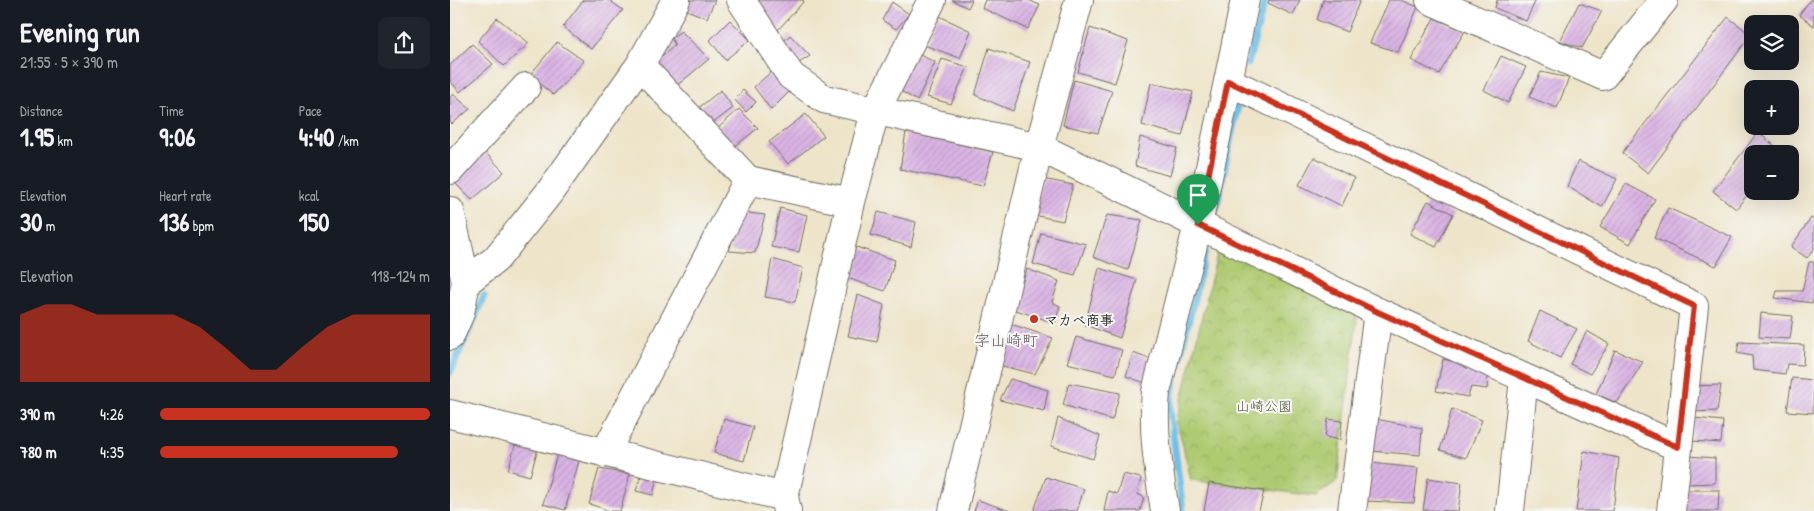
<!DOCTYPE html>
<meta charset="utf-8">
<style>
body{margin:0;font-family:"Patrick Hand","Klee One",sans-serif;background:#20242c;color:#f1f3f6;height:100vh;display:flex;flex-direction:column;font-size:19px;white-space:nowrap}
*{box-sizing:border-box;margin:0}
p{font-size:16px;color:#9ea1a6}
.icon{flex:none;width:28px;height:28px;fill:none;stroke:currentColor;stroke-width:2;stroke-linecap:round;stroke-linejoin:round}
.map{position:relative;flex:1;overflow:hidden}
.panel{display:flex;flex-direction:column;background:#171b24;width:450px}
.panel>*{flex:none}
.tools{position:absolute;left:1294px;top:15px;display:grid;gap:10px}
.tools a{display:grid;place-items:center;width:55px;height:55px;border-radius:10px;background:#171b24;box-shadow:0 5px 20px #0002;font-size:25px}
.pin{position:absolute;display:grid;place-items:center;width:42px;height:42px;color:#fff;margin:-51px -21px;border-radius:50% 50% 50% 0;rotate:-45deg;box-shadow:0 0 5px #0007}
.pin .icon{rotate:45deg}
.round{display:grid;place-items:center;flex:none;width:52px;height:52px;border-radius:10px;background:#20242c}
.headline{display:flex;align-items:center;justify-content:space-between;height:85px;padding:0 20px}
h1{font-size:28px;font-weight:700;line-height:38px}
.metrics{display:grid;grid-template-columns:repeat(3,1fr);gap:8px;height:85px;padding:5px 20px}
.metrics div{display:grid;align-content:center}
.metrics b{font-size:25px;font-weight:700}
.metrics small{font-size:14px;font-weight:400}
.metrics p{font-size:14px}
.chart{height:140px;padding:10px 20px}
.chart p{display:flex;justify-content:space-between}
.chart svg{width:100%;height:90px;margin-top:5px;fill:#c8321e;opacity:.7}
ul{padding:0 20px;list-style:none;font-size:16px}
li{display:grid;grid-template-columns:80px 60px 1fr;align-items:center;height:38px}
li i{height:12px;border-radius:6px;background:#c8321e}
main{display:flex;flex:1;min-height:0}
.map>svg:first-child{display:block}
</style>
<main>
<section class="panel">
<div class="headline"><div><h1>Evening run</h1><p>21:55 · 5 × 390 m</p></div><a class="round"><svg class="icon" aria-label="share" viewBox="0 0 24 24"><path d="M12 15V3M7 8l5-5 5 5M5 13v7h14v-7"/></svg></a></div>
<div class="metrics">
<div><p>Distance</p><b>1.95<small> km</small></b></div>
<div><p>Time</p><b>9:06</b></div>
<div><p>Pace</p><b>4:40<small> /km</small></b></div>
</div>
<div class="metrics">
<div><p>Elevation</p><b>30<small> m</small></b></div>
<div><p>Heart rate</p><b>136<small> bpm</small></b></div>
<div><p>kcal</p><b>150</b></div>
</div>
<div class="chart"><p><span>Elevation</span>118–124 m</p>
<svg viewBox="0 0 160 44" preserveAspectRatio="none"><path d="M0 44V11L10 6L20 6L30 11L40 11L50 11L60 11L70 17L80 27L90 38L100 38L110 27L120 17L130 11L140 11L150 11L160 11V44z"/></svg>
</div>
<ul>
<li><b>390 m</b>4:26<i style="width:100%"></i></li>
<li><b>780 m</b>4:35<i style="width:88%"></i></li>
</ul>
</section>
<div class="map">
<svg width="1364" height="511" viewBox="0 0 1364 511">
<defs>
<pattern id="park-crowns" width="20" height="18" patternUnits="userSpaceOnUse" patternTransform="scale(1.25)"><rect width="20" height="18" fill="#aecb71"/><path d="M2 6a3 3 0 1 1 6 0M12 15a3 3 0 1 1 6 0" fill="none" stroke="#96ae62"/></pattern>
<pattern id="building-hatch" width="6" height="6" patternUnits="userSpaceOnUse" patternTransform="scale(1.25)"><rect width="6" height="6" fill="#dab4e4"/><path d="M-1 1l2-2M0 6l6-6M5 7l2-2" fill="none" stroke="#bb9bc4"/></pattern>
</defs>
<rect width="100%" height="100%" fill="#f6f6f2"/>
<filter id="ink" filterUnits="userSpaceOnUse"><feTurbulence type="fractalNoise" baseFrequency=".02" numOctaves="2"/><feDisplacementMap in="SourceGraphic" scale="10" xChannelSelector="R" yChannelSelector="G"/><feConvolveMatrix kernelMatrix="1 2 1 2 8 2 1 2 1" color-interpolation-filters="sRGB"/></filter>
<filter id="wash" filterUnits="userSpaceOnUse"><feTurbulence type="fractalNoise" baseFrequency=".0096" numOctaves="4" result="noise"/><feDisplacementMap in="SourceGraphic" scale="20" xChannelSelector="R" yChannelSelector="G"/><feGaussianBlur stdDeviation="1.12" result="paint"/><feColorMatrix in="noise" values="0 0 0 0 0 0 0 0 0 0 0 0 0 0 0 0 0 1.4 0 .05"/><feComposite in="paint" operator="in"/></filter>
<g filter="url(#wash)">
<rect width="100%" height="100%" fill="#eee4c9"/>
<path fill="url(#park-crowns)" stroke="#6c7b4e" d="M770,242L901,307L907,319L887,481L866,496L741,480L727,421Z"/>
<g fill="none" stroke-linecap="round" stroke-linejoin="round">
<path stroke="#6dc0e9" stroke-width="7" d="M798,64L815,0
M765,213L788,105
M0,373L34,296
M733,511L720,410L723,387L755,252"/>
</g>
<g id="blocks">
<path fill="url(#building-hatch)" d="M133,0H159L173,10L141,49L113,27Z
M237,0H265L257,18L234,9Z
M310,0H352L354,1L326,32L304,9Z
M502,0H522L518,8Z
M535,0H578L590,5L578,29L532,8Z
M819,0H850L843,15L818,3Z
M873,0H910L897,32L867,20Z
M939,0H951L968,7L948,52L920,43Z
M1047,0H1086L1076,21L1045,8Z
M1360,0H1364V26L1349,15Z
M442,2L459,14L446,29L432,20Z
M1129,3L1152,11L1132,48L1110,41Z
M487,15L521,31L510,58L474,45Z
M1278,17L1301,35L1198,173L1172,153Z
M47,18L79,43L54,66L28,41Z
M984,18L1015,31L989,74L961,60Z
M280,20L300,40L275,60L260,40Z
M640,28L678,41L665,83L628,72Z
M231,31L259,59L225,87L205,63L225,45L221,38Z
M340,35L360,56L349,63L332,43Z
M107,42L134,61L103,95L80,75Z
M22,44L43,64L10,92L0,81V65Z
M539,48L580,62L563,111L525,95Z
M463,52L485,62L467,101L446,88Z
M1051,56L1076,67L1058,103L1034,90Z
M492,59L518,67L501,104L477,97Z
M321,72L339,92L321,110L304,87Z
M1091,72L1119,78L1107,108L1079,97Z
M624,80L662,91L648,133L613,125Z
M701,83L743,92L732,136L692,125Z
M271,90L283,108L259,126L246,110Z
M293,90L306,102L296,112L284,99Z
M3,94L20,109L2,124L0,122V97Z
M289,109L308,128L283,148L266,130Z
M356,114L374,136L338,164L319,142Z
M456,132L543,152L533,186L450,169Z
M1308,132L1332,152L1331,154H1302V189L1286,209L1263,191Z
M690,137L727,148L720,176L685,166Z
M31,148L54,172L22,200L2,180Z
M864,157L904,178L892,206L849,185Z
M1128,161L1167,179L1152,207L1117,186Z
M593,179L623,185L613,221L583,215Z
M1176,184L1205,199L1180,244L1150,227Z
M978,201L1003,214L986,247L960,234Z
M330,208L357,215L349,252L321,247Z
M1218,208L1282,237L1266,266L1204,238Z
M291,212L315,215L305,253L279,251Z
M428,212L466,222L461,247L421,235Z
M657,215L692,220L678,270L643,257Z
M1361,218L1364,220V249L1357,258L1341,247Z
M591,233L636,244L625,275L583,264Z
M406,247L445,260L435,291L394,277Z
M322,259L353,268L345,302L315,297Z
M1359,262H1364V297L1362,303L1325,298L1327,291H1352Z
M649,268L687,280L670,338L635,325Z
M577,269L609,281L602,302L610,306L605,323L563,309Z
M408,295L434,305L427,342L398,336Z
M1090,311L1127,329L1110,358L1078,341Z
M1311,313L1343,316L1340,339L1309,337Z
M558,323L603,338L585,374L548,365Z
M1137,331L1159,344L1140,374L1120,364Z
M626,337L672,350L665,375L617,363Z
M1289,342L1354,345L1353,365L1337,364L1335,374L1303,370L1302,356L1287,353Z
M1165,350L1193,362L1167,403L1146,394Z
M683,353L702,360L695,383L676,376Z
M993,359L1024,367L1038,374L1037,389L1021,387L1018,397L986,391Z
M1342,378L1364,380L1363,413L1337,411Z
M560,379L598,390L594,411L550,400Z
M619,383L670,393L662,420L613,405Z
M1271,385L1267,411L1240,412V386Z
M1002,409L1032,420L1016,458L990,450Z
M608,418L650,436L643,459L601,446Z
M1244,418L1273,421L1271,443L1242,441Z
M274,419L303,427L294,461L264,453Z
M878,419L892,421L890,440L875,437Z
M926,419L972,428L970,455L921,451Z
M66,442L88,448L80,476L58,470Z
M1134,451L1169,458L1163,511H1126Z
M107,454L129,461L115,510L93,504Z
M1238,456L1265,458V483L1237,484Z
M920,463L968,468L964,503L915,501Z
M149,469L180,474L170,511H161L139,504Z
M192,473L207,477L203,495L186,491Z
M673,474L691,478L687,494L694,497L690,511H654L658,491L667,494Z
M596,477L634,489L627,511H584Z
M978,478L1012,483L1008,511L973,510Z
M759,483L814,491L809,511H754Z
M1232,490H1269L1268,511H1231Z
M528,500L560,511H524Z"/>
</g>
</g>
<g filter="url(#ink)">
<use href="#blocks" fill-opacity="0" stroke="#6f6c62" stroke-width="1"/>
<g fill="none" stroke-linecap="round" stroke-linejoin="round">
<g stroke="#6f6c62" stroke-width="30">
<path id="minor" d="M291,0L341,76L374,99L589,147L928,312L1228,447
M980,0L1153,76L1214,0
M190,65L298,180L401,202
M778,81L1244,306L1221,511
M0,170L76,87
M0,211L16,282L10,313L0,336
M16,282L46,259L99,193L190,65L226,0
M0,414L334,497
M155,453L298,180
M337,511L334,497L401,202L425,112L482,0
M503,511L589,147L629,0
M715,511C709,471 702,432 706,392L748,225L795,0
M902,511L928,312
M1060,511L1074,378"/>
</g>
<use href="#minor" stroke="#fff" stroke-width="28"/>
</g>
</g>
<g fill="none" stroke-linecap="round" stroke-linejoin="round" filter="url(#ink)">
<g stroke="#fff" stroke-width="10">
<path id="route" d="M778,81L1244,306L1228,447L928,312L748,225Z"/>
</g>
<use href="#route" stroke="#c8321e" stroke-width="6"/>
</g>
<circle fill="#c8321e" stroke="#f6f6f2" stroke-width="2" cx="584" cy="319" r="5"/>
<g text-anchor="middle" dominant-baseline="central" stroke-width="4" stroke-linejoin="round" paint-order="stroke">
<g font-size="14" font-weight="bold" fill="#2b2b2b" stroke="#f6f6f2" text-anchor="start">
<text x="594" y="319">マカベ商事</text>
</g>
<g font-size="14" fill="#525b40" stroke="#f6f6f2">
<text x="814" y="405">山崎公園</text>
</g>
<g font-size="16" fill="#685b6c" stroke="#f6f6f2">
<text x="556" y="340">字山崎町</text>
</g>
</g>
</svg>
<div class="tools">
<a><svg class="icon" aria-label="layers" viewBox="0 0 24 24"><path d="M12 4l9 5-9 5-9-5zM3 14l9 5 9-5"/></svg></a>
<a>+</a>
<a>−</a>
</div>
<div class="pin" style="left:748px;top:225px;background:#1e9e55"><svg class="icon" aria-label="arrive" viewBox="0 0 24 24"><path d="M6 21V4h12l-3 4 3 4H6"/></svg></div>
</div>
</main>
